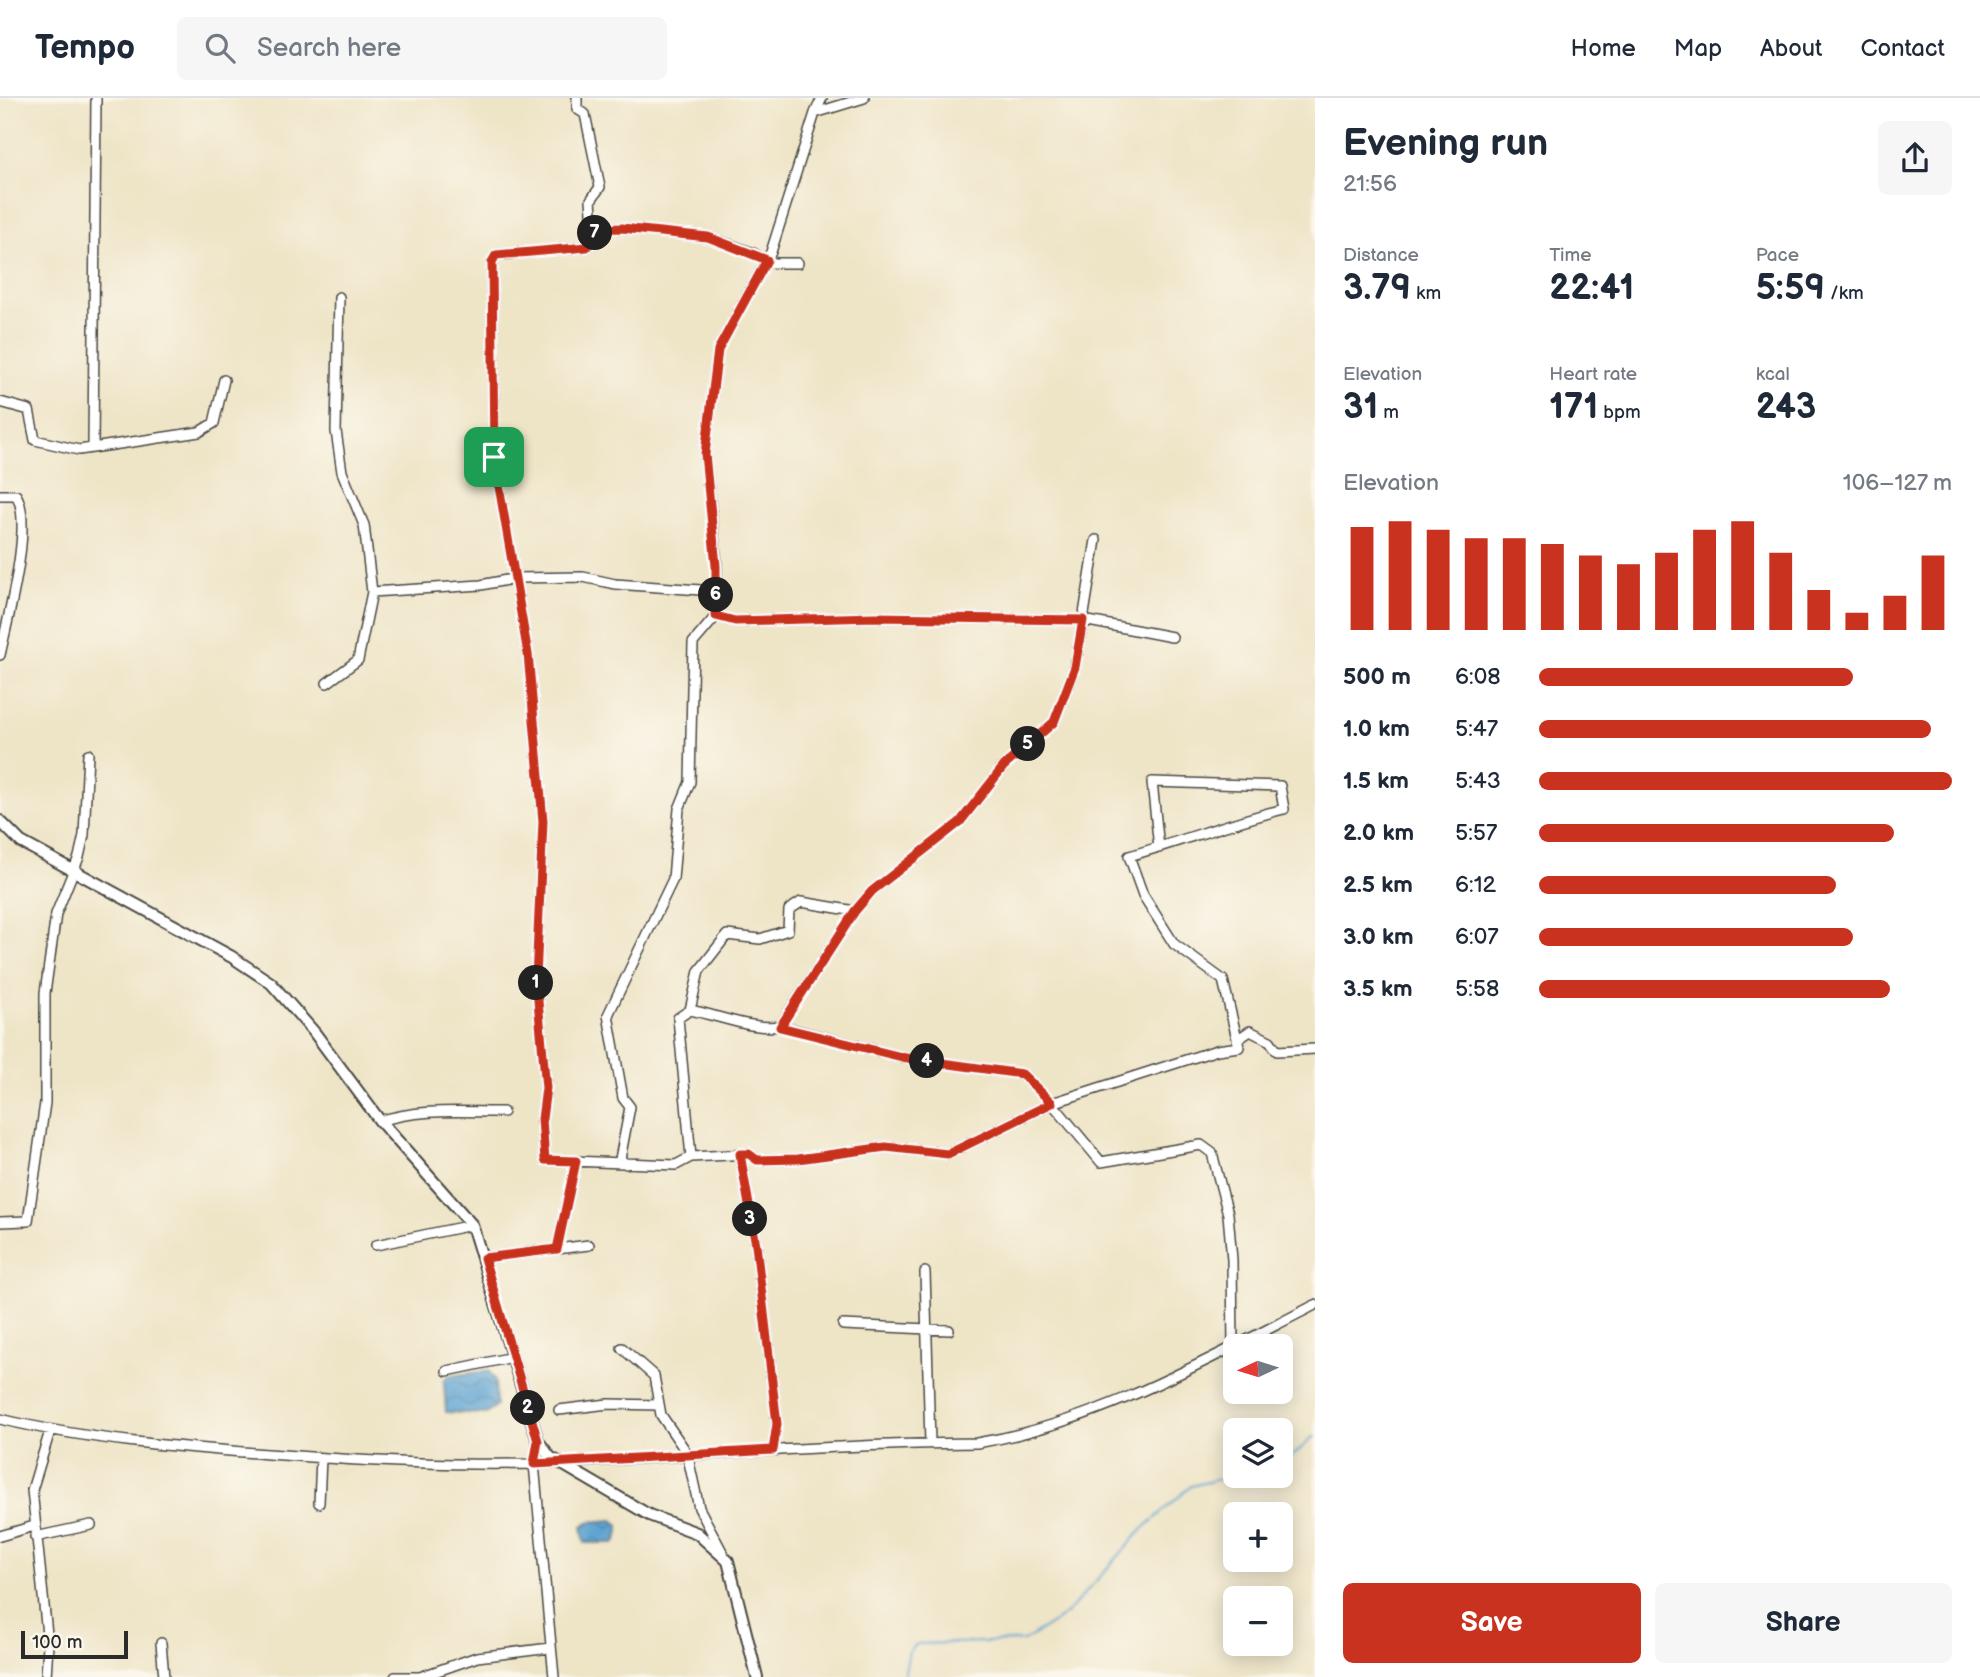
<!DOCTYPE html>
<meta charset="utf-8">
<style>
body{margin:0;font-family:"Balsamiq Sans",sans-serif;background:#f6f6f7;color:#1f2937;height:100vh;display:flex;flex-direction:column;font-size:26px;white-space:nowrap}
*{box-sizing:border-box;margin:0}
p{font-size:23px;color:#747a83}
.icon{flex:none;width:38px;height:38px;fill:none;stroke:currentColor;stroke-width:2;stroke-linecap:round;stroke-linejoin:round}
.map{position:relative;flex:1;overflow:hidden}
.drawer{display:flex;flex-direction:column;background:#fff;width:665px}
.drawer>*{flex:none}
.needle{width:46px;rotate:266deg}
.tools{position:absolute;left:1223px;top:1236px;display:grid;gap:14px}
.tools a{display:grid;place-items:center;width:70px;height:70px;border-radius:10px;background:#fff;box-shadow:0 4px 18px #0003;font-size:35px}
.scale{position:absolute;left:21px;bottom:18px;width:107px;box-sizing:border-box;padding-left:7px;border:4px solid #2b2b2b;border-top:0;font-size:19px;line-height:24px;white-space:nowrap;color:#2b2b2b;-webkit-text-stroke:5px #fbf7ec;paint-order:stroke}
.pin{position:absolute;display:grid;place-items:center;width:60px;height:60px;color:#fff;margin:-30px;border-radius:14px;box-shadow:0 4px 10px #0006}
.km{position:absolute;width:35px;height:35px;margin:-18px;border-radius:50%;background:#222;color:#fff;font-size:19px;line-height:35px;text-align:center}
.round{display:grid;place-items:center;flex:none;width:74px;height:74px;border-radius:10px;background:#f6f6f7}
.headline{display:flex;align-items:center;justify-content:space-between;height:119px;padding:0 28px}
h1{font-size:38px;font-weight:700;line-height:52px}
.stats{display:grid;grid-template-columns:repeat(3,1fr);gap:10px;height:119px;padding:7px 28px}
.stats div{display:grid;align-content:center}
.stats b{font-size:35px;font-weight:700}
.stats small{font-size:19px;font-weight:400}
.stats p{font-size:19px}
.chart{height:196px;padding:14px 28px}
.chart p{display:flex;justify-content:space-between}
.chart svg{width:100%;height:126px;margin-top:7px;stroke:#c8321e;stroke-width:6}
.cta{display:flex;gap:14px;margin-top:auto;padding:14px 28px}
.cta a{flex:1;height:80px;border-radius:10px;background:#c8321e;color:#fff;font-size:28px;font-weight:700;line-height:80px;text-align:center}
.cta a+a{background:#f6f6f7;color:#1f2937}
ul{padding:0 28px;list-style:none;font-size:23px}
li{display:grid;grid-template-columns:112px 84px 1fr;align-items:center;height:52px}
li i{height:18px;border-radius:9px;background:#c8321e}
header{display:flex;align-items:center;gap:42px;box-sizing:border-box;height:98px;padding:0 35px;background:#fff;border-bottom:2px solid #e0e1e3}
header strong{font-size:33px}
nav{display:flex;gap:38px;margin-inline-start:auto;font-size:24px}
.search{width:490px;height:63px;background:#f6f6f7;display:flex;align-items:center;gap:18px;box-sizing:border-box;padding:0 24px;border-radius:10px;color:#747a83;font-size:26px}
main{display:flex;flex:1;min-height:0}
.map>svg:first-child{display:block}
</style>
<header>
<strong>Tempo</strong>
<div class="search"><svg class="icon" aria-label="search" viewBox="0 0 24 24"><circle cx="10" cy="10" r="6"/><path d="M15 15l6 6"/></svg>Search here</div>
<nav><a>Home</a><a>Map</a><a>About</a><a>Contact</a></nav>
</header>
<main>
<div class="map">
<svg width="1315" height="1579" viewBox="0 0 1315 1579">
<defs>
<pattern id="water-waves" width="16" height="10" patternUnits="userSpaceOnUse" patternTransform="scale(1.75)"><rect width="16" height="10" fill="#5ca2d1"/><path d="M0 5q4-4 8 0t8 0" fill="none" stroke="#4c84aa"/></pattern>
</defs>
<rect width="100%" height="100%" fill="#fbf7ec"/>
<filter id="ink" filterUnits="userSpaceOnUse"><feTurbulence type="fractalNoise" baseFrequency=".0143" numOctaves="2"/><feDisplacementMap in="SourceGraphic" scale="14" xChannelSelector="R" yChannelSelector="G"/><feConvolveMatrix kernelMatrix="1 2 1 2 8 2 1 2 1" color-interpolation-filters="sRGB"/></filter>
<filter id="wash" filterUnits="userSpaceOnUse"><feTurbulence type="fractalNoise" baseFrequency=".00686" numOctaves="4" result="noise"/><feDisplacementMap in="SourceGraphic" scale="28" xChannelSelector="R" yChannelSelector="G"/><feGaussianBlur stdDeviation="1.57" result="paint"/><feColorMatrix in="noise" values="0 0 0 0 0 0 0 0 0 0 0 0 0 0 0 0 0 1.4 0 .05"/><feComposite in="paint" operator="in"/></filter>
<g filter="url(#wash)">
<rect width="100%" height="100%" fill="#eee4c6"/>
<path fill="url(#water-waves)" stroke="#44667e" stroke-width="2" d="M489,1273L495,1283L496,1308L486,1316L446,1314L444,1284L448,1278Z
M613,1422L619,1427C619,1434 619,1440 614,1445H585L582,1429L588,1424Z"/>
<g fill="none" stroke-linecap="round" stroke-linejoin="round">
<path stroke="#5ca2d1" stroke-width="2" d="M1281,1363L1290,1360L1315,1338
M904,1579L909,1553L916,1546L1024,1543L1065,1517L1143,1431L1191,1388L1236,1377"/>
</g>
</g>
<g filter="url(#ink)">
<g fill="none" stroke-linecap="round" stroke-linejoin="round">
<g stroke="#484742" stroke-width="12">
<path id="minor" d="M577,0V11L585,16L600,89L591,102L594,140L587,149L496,157L492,164L494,359L528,556L543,723L536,881L546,990L542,1021L545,1062L676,1067L691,1059L749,1056L757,1062L798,1061L886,1049L948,1056L1052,1005L1101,1064L1201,1047L1212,1055L1228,1116L1232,1162L1233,1249
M864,0L815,15L771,154L718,252L705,356L717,468L716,518L735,523L874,519L1083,522L1075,569L1054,624L1004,668L960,724L872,793L855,813L780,928L906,960L1022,976L1052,1005L1217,952L1239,949L1223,882L1174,846L1143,797L1129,758C1182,743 1232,724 1284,711L1280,688L1152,684L1159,750
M815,15L822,0
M595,131L622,130L708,139L753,155L770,165H798
M339,199L336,333L342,374L364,427L372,494L481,487L517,480L583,479L615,486L715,493
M0,304L29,312L35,342L79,352L199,334L214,325L224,282
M93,350L96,0
M0,397H16C34,423 7,524 0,557
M1096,442L1083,522L1172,539
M327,585L358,562L372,494
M690,912L699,873L727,837L760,841L788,832L789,812L801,804L855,813
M1237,942L1250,933L1270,943L1277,953L1315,951
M380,1023C420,1010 461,1014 503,1014
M740,1056L756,1147L777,1326L773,1352
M691,1059L678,920L690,912C720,918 752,932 780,928
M626,1066L620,1061L630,1009L623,1000L608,917L673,781L679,711L690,684L693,545L716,518
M0,1124L28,1123L45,1005V895L56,816L79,759L84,737L88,656
M376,1147L472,1127
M557,1151L576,1063
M484,1160L589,1147
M925,1174L930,1345
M843,1227L949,1232
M622,1250L654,1278L661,1317L687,1355L699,1410L725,1459
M447,1273L513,1259
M559,1312L608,1306L659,1307
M0,1321C88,1342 178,1349 268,1356C365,1363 461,1369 559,1365C698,1358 837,1346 977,1345C1097,1325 1207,1262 1315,1207
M538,1343L534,1366L554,1579
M319,1405L321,1360
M0,1438L34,1428
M35,1439L91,1427
M161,1545L164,1579
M46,1579L48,1546L32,1392L50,1333
M395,1579H420L477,1559L550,1550"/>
</g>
<g stroke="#484742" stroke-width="14">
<path id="major" d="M0,723L21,744L232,859L271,885L314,934L380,1023L472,1127L538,1343L550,1359L649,1417L697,1435L728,1463L757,1579"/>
</g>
<use href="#minor" stroke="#fff" stroke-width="9"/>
<use href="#major" stroke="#fff" stroke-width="10"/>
</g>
</g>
<g fill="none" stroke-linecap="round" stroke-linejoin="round" filter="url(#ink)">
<g stroke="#fff" stroke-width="14">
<path id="route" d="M622,130L708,139L767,162L718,252L705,356L716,468V518L735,523L874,519L1083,522L1075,569L1054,624L1004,668L960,724L872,793L855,813L780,929L906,960L1022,976L1052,1005L948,1056L886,1049L798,1061L757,1062L749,1056H740L756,1147L777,1326L773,1352L534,1366L538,1343L484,1160L557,1151L576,1063L545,1062L542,1021L546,990L536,881L543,723L528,556L494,359L492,164L496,157L587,149L594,140L595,131Z"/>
</g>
<use href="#route" stroke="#c8321e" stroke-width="9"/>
</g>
</svg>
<div class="tools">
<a><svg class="needle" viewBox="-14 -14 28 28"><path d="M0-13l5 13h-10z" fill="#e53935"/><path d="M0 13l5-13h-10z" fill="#747a83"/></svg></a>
<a><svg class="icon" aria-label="layers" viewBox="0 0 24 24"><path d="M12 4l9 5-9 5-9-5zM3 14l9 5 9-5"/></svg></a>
<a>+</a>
<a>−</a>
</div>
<div class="scale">100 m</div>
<div class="pin" style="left:494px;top:359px;background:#1e9e55"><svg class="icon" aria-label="arrive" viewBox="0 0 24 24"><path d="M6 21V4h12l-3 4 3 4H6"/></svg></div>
<b class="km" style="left:536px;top:885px">1</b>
<b class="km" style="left:528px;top:1310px">2</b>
<b class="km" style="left:750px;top:1121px">3</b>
<b class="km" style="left:927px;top:963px">4</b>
<b class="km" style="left:1028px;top:646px">5</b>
<b class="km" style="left:716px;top:497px">6</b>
<b class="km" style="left:595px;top:135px">7</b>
</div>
<section class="drawer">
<div class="headline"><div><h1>Evening run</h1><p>21:56</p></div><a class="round"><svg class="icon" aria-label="share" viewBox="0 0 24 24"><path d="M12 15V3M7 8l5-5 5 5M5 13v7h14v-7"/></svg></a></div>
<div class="stats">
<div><p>Distance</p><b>3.79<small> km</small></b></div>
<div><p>Time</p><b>22:41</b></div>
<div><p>Pace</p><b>5:59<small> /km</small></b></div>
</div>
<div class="stats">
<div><p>Elevation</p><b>31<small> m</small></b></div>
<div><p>Heart rate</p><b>171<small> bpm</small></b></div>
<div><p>kcal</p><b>243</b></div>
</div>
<div class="chart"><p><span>Elevation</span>106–127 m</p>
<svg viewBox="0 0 160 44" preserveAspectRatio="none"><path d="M5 44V8M15 44V6M25 44V9M35 44V12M45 44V12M55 44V14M65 44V18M75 44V21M85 44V17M95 44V9M105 44V6M115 44V17M125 44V30M135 44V38M145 44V32M155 44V18"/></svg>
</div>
<ul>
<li><b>500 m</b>6:08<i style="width:76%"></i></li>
<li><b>1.0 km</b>5:47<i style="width:95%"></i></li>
<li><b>1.5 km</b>5:43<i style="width:100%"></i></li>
<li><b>2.0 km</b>5:57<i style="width:86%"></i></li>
<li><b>2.5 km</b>6:12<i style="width:72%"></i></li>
<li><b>3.0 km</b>6:07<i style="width:76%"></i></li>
<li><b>3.5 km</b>5:58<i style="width:85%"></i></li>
</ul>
<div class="cta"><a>Save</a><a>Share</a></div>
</section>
</main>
